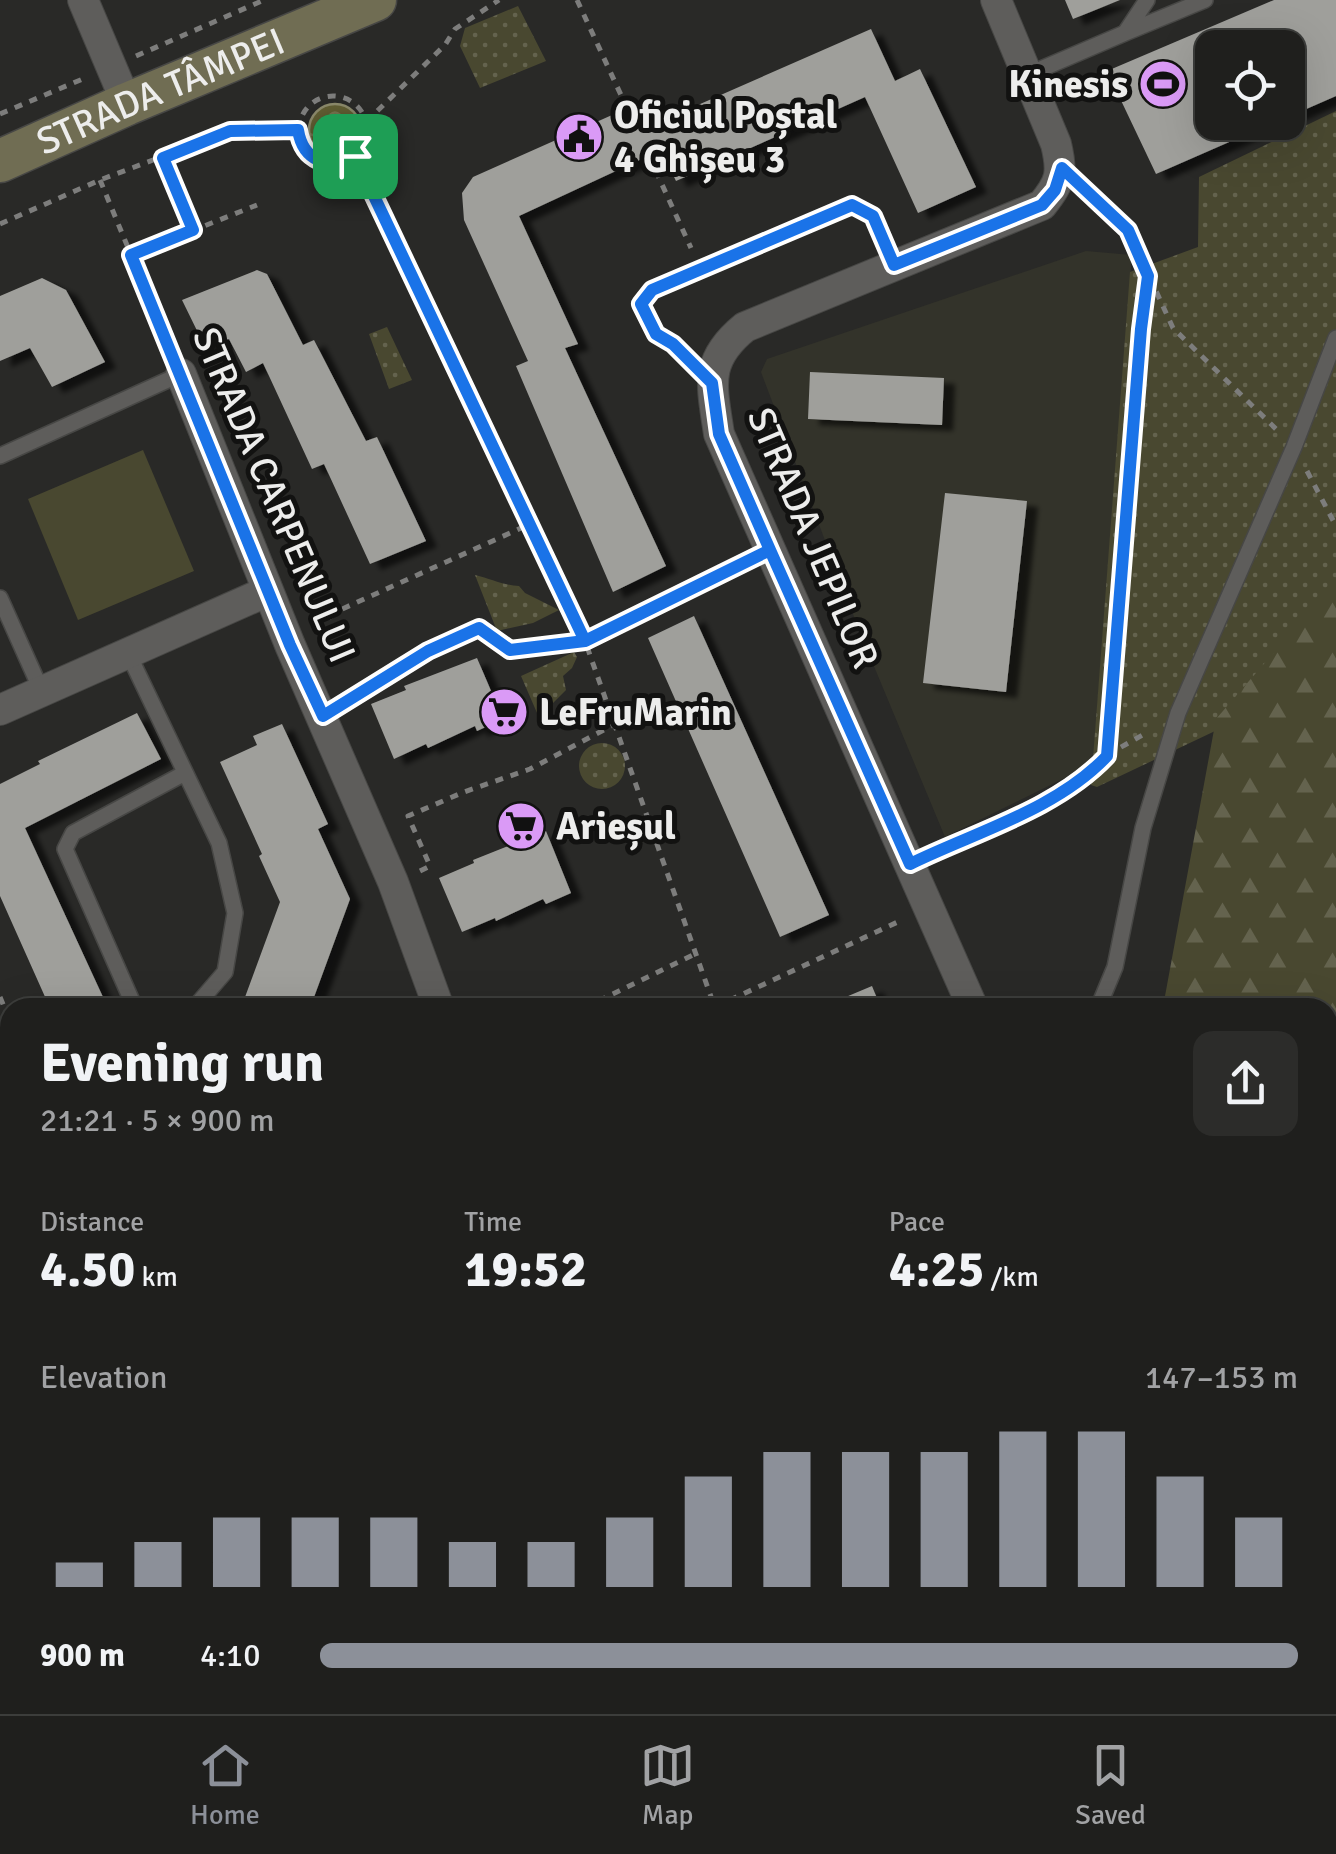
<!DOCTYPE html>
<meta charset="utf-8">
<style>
body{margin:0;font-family:Signika,sans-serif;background:#2c2c2a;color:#f1f3f6;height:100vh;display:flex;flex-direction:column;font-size:38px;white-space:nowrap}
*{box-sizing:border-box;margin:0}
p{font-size:32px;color:#a1a2a4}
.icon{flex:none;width:55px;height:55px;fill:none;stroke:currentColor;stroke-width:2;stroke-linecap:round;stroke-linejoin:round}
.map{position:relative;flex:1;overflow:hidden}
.side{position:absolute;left:0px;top:998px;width:1338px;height:718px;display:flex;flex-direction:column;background:#1f1f1d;border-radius:30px 30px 0 0;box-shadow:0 10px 40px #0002,0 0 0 2px #3c3d3b}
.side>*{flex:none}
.fabs{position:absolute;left:1195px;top:30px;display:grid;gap:20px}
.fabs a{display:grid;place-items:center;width:110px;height:110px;border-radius:20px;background:#1f1f1d;box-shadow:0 10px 40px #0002,0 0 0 2px #3c3d3b;font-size:50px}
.pin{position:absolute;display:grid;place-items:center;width:85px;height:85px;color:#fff;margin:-42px;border-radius:20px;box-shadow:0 5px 15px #0006}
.round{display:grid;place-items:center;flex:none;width:105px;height:105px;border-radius:20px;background:#2c2c2a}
.headline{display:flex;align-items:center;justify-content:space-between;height:170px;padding:0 40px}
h1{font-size:55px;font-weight:800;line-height:75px}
.metrics{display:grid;grid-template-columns:repeat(3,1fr);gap:15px;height:170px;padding:10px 40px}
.metrics div{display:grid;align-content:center}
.metrics b{font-size:50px;font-weight:800}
.metrics small{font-size:28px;font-weight:400}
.metrics p{font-size:28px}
.chart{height:280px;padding:20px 40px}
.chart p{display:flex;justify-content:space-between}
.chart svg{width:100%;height:180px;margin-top:10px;stroke:#8c9099;stroke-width:6}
ul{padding:0 40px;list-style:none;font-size:32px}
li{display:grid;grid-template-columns:160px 120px 1fr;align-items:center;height:75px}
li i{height:25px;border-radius:12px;background:#8c9099}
.menu{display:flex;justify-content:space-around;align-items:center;height:140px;border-top:2px solid #3c3d3b;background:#1f1f1d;font-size:28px;color:#a1a2a4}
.menu a{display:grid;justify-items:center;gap:5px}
.menu .current{color:#8c9099}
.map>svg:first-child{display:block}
</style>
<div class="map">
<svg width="1336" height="1714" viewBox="0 0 1336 1714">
<defs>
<pattern id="grass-dots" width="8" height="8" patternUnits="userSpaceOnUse" patternTransform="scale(2.5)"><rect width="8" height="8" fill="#494830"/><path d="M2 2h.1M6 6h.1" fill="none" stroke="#64634e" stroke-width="1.8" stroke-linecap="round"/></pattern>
<pattern id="forest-firs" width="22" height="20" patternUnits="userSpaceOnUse" patternTransform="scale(2.5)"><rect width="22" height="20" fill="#494830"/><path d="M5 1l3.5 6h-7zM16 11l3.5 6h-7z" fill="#64634e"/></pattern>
<pattern id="water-ripples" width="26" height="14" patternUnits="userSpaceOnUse" patternTransform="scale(2.5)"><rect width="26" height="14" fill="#605d32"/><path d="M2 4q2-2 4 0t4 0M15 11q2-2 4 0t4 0" fill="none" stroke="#777550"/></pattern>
<filter id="shadow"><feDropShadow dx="11" dy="6" stdDeviation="2.5" flood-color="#0009"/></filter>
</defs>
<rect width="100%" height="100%" fill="#292927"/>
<path fill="#33332a" d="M1086,251L1132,255L1093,764L945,837L861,635L761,372L767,359Z
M5,1269L10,1283V1618L0,1622V1271Z"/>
<path fill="url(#grass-dots)" d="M518,6L546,61L480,88L460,46L465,28Z
M1336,111V700L1272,704L1097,787L1091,785L1130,272L1198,247L1199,177Z
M387,327L412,380L389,389L369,334Z
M475,575C491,579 503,585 519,586L525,593L559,610L533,623L497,631Z
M574,652L577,657L572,668L563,676L566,690L553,703L552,722L544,729L521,676Z
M579 766a23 23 0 1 1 46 0a23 23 0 1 1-46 0Z"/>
<path fill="url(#forest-firs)" d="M1336,581V1612L1328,1593V1008L1163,1007L1216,719Z"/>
<path fill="#494830" d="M143,450L194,571L78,620L28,499Z"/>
<path fill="url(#water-ripples)" stroke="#8a886a" stroke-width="2.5" d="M309 130a26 26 0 1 1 52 0a26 26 0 1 1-52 0Z"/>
<path fill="#9f9f9b" filter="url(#shadow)" d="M1065,0H1120L1073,19Z
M1274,0H1336V96L1288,117V48H1212V122H1275L1156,174L1107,71Z
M871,29L895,81L920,69L976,187L918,213L865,97L676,181L661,150L519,216L578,344L565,348L666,566L613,592L516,366L528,361L464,220L462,193L473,177L639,103L650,126Z
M257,270L267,274L303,345L314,340L366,441L377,437L426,541L370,564L324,464L312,469L263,363L246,372L229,339L206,349L182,300Z
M42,278L66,290L105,362L52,387L30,348L0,361V296Z
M810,372L944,378L942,425L808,419Z
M945,493L1027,501L1006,692L923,683Z
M694,616L829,915L780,937L648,638Z
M477,658L503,719L477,731L475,726L428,748L426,744L394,759L371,704L406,690L404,686Z
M137,713L161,759L25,828L108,1008H50L0,896V784L40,764L38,761Z
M282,724L328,824L318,829L350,899L310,1008H241L280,902L259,856L262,854L220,762L257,745L253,736Z
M546,831L571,893L546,904L543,899L496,921L495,918L462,932L439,878L474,863L473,860Z
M872,986L881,1008H822V1007Z
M0,1413L10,1437V1517L0,1521Z
M10,1679V1705H52L56,1714H0V1683Z
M282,1705H371L353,1714H279Z
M541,1705H622L626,1714H545Z
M923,1705H969L973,1714H903Z"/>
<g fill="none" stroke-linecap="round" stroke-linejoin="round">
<g stroke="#474745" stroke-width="18">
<path id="lane" d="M1125,33L1205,0
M1027,75L1125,33L1147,0
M712,383L673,344L656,334L641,304L652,290L851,205L873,216L893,265
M0,456L181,374
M0,598L42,692
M128,653L219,843L235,913L225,972L194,1008
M135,1008L65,849L73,833L185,773
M1098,1008L1115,967L1143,828L1178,713L1294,447L1336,338
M491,1705L494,1714
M393,1714L410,1705"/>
</g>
<g stroke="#474745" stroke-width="32">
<path id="street" d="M83,0L127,104
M181,374L290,645L393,882L439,1008
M0,710L268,591
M973,1008L719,434C712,386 703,361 745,327L1042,205C1061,182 1063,173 1056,144L996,0
M0,1220L10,1215
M1265,1705L1268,1714"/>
</g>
<g stroke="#474745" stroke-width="45">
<g id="secondary">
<path id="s1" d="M0,161L127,104L375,0"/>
<path d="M0,1079L10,1104"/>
<path d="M188,1705L189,1714"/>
</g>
</g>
<path stroke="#7d7d7c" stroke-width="5" stroke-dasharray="8 8" stroke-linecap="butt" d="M577,0L627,108
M136,56L264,0
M299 130a34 34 0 1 1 68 0a34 34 0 1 1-68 0Z
M0,114L85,78
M366,122L445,45L455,29L499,0
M355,155L585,641L715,1008
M649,156L691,248
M163,158L193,231
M100,180L170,349
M1084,189L1128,230L1173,328L1277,430
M0,224L100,180L230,131L298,130
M131,255L257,205
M1307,471L1336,526
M316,627L340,610L530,524
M346,699L427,651L479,628L510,650L585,641L745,561
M1107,755L1148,732
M935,852C993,823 1061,804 1107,755L1141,329L1149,276
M420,871L430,866L408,816L464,792L530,769L615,724
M0,997L10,1021
M715,1007L902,920
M584,1008L697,953
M0,1150L10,1146
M0,1636L10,1632
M646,1705L649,1714
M835,1714L838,1705
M1200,1714L1223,1705"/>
<use href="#lane" stroke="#5e5d5b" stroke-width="15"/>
<use href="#street" stroke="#5e5d5b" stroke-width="30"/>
<use href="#secondary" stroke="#706d53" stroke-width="42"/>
</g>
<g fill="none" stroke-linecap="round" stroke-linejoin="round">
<g stroke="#fff" stroke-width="20">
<path id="route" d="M355,156L585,641L770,550L910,864C975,832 1056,810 1107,756L1141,329L1148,276L1128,230L1062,168L1055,190L1042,205L894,265L873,216L852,205L652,290L641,304L656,334L673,344L712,383L719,434L770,550L585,641L510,650L479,628L428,651L323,716L290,645L131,255L193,230L163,158L230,131L298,130C303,161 329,171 355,156"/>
</g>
<use href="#route" stroke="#1a73e8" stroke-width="12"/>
</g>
<defs>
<g id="stadium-disc" transform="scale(2.5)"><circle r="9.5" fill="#da9af6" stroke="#121211"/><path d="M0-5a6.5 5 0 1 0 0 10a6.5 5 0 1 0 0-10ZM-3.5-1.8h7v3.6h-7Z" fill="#111"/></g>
<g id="civic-disc" transform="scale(2.5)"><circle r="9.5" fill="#da9af6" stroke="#121211"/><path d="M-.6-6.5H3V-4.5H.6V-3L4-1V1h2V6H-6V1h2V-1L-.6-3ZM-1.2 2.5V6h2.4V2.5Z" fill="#111"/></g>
<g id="supermarket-disc" transform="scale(2.5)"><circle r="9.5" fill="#da9af6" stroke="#121211"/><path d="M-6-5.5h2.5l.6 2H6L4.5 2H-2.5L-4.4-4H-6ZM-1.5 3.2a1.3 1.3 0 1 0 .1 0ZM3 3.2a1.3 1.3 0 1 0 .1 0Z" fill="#111"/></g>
</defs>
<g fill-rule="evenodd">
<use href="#stadium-disc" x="1163" y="84"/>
<use href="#civic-disc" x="579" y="137"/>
<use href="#supermarket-disc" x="504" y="712"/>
<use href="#supermarket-disc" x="521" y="826"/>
</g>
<g text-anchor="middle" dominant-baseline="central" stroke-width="10" stroke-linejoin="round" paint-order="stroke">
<g font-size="38" font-weight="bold" fill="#ededec" stroke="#121211" text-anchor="start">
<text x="1128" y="84" text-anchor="end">Kinesis</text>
<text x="614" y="115">Oficiul Poștal<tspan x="614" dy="44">4 Ghișeu 3</tspan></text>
<text x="539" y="712">LeFruMarin</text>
<text x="556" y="826">Arieșul</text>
</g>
<g font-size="38" fill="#ededec" stroke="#121211">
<text stroke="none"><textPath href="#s1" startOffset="175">STRADA TÂMPEI</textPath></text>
<text transform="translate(274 495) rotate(67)">STRADA CARPENULUI</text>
<text transform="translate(813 538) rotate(67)">STRADA JEPILOR</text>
</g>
</g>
</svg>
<div class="fabs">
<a><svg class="icon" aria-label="locate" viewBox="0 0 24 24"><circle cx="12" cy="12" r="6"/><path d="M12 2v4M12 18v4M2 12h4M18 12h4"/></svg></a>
</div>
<div class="pin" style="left:355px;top:156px;background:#1e9e55"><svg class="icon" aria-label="arrive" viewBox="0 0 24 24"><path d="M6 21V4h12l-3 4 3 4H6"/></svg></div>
<section class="side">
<div class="headline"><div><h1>Evening run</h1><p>21:21 · 5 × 900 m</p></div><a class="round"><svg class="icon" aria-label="share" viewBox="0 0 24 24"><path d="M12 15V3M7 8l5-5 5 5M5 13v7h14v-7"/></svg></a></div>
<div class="metrics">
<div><p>Distance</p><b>4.50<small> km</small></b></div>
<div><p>Time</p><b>19:52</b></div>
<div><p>Pace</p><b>4:25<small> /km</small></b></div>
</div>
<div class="chart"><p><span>Elevation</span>147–153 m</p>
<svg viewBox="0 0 160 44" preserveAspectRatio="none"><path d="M5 44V38M15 44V33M25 44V27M35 44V27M45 44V27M55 44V33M65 44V33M75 44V27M85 44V17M95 44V11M105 44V11M115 44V11M125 44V6M135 44V6M145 44V17M155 44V27"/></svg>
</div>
<ul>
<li><b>900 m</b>4:10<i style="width:100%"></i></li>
</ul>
</section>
</div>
<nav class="menu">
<a class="current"><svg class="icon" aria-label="home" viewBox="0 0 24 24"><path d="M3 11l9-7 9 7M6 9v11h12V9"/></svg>Home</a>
<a><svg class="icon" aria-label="map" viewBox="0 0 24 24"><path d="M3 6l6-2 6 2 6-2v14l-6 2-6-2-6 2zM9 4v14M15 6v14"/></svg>Map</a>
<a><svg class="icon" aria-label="saved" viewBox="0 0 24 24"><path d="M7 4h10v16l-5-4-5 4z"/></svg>Saved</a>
</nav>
